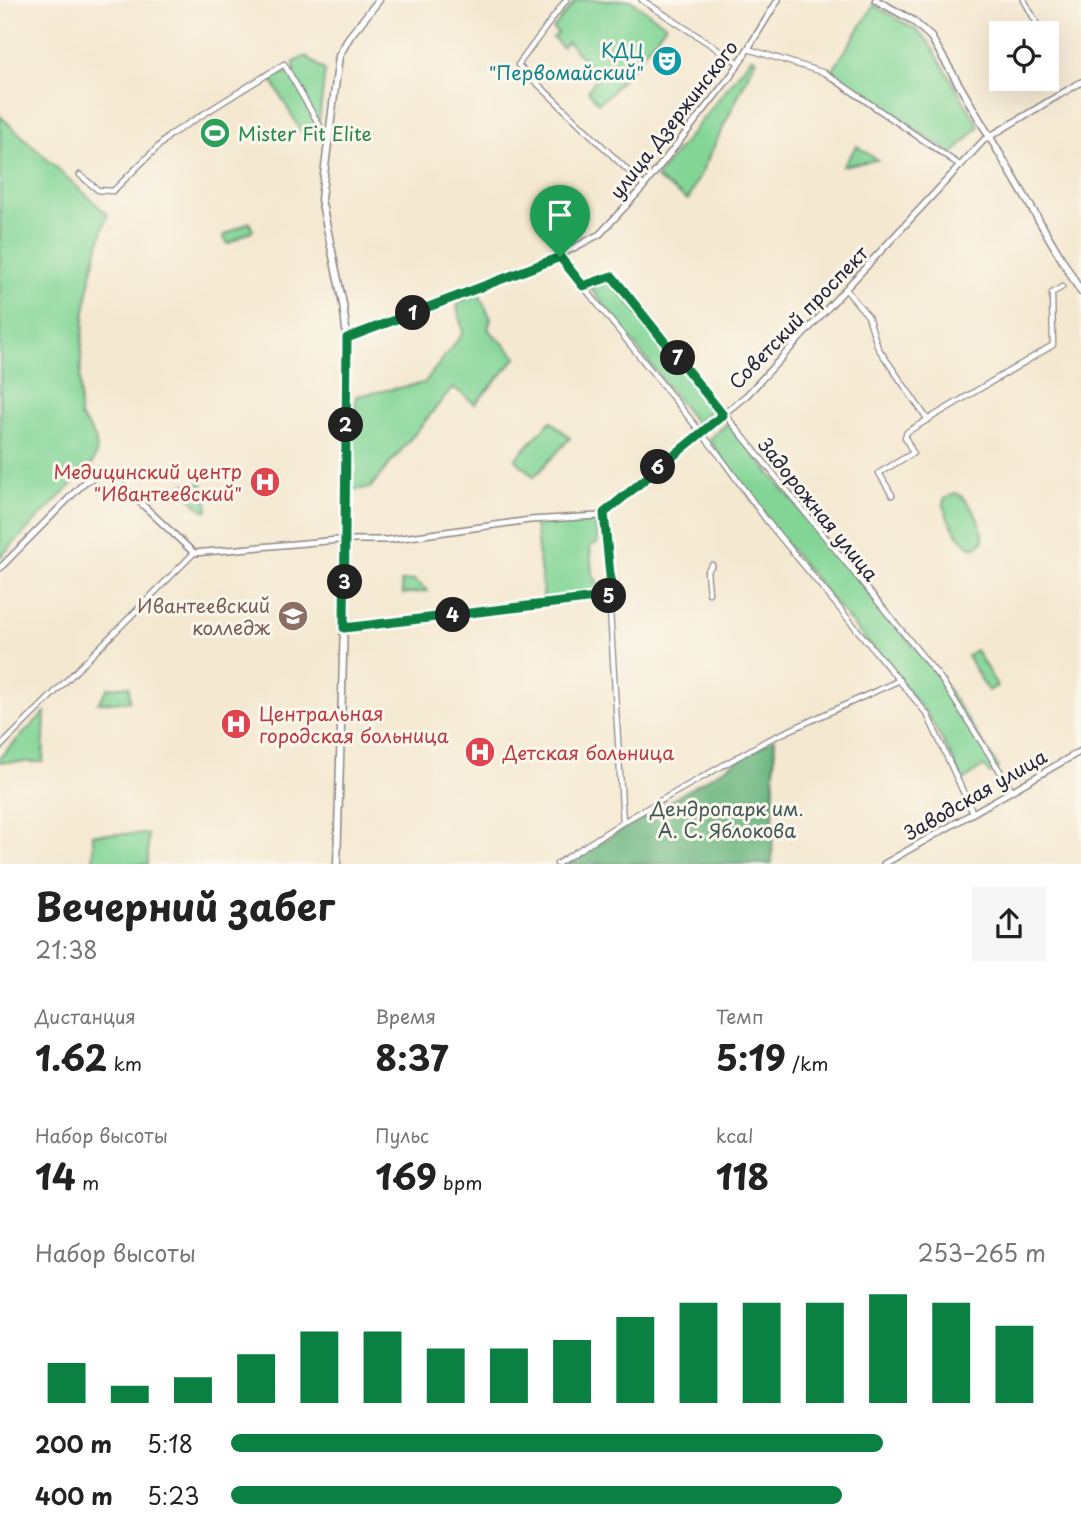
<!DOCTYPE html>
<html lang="ru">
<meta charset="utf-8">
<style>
body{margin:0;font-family:"Playpen Sans",sans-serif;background:#f6f6f6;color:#222;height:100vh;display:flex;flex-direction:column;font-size:26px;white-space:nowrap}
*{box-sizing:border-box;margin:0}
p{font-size:23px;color:#767676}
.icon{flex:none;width:38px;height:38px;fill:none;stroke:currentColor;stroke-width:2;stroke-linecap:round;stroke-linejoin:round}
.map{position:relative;height:864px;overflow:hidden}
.panel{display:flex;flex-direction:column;background:#fff;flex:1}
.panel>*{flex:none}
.buttons{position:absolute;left:989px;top:21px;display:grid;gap:14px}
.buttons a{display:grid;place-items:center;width:70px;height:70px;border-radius:0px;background:#fff;box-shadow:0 7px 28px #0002;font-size:35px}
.pin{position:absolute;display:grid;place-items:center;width:60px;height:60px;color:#fff;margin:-72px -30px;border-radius:50% 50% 50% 0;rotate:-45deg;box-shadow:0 0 7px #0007}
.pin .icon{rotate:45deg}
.km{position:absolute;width:35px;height:35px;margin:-18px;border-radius:50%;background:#222;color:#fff;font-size:19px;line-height:35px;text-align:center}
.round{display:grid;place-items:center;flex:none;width:74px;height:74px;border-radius:0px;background:#f6f6f6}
.overview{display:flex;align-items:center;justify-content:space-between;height:119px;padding:0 35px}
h1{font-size:38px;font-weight:700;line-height:52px}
.metrics{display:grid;grid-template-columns:repeat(3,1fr);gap:10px;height:119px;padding:7px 35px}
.metrics div{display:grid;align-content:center}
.metrics b{font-size:35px;font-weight:700}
.metrics small{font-size:19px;font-weight:400}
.metrics p{font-size:19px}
.chart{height:196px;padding:14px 35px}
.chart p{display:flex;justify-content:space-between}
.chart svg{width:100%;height:126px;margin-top:7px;stroke:#0b8043;stroke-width:6}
ul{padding:0 35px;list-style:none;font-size:23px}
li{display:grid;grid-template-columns:112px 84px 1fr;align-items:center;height:52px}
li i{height:18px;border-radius:9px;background:#0b8043}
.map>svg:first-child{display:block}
</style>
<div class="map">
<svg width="1081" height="864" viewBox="0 0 1081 864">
<rect width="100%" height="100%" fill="#fbf7ec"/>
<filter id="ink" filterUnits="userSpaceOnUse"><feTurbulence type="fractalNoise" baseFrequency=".0143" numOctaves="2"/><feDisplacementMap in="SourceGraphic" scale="14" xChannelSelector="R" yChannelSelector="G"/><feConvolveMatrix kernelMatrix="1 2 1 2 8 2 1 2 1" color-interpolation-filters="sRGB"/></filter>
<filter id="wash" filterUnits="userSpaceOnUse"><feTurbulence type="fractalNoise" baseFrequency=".00686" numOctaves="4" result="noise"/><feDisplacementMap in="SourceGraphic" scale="28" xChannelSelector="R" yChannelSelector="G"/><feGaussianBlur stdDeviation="1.57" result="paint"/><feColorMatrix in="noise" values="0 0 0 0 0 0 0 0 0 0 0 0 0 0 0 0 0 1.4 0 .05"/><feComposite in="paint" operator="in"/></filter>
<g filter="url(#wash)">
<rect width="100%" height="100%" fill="#f4e8d0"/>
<path fill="#83d596" stroke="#527c68" stroke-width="2" d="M576,0H630L666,25L611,93L598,103L588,91L598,75L568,42L562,47L553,38L558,33L553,29Z
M874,5L916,30L928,41L979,126L953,154L831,73Z
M306,56L325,71L318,129L301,132L270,77L294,71V62Z
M752,57L756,59L688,200L656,178Z
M0,116L108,215C84,281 79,348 80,417C93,432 103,444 92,464L0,557Z
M857,146L877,160L843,166Z
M249,222L253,230L228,244L223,236Z
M610,280L714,408L696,423L589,286Z
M479,294L491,319L488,329L517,357L475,404L453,387L370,488L350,490L356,396L424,383L463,333L457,306L467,297Z
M551,421L570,438L534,477L515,459Z
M728,423L941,679L999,768L990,774L984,766L961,782L953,759L927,714L767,521L709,439Z
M202,482L208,507V511L200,508L181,488L182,485Z
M956,493C969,499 985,528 983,542L973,548C959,542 942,513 944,499Z
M595,520L598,542L590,547L592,573L603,592L544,600L535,524Z
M414,580L428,591L403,594L401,582Z
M976,650L997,686L988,691L967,656Z
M129,686L130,701L98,703L108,688Z
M45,712L43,762H0V757Z
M93,834H148V864H93Z"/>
<path fill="#6ab67f" stroke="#466c5d" stroke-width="2" d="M775,738L772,864H565Z"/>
</g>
<g filter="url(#ink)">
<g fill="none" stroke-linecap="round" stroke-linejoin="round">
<g stroke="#8b8586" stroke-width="7">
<path id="minor" d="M566,0L518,65L644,186
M642,0L739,63
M1024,0L1042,33
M1046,41L1051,47
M748,49L825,73L961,166
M80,175L98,190L113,191L170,135L284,64L321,128L328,132
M560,257L583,286L612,276L941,679L1012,790
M583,286L719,455L767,521L927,714L973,813
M846,290L868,316L878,348L928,420
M892,495L879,473L913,453L905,437L907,432L1053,345L1052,293L1062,287
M604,513L623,822
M709,593L707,571L712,565
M344,628L612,596
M0,747L194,553
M557,864L623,822L766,741L900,680"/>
</g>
<g stroke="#8b8586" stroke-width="8">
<path id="tertiary" d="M347,338L540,266L600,234L644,186L733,73L778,0
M0,568L85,482L101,473L114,478L194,553L338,540H388L530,520L598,516L747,395L984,140L1081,82
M884,864L1081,751"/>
</g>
<g stroke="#8b8586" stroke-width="9">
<path id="secondary" d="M876,0L912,20L931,37L1081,292
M337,864L346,554L347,338L343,304L321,199L339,56L350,36L379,0"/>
</g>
<use href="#minor" stroke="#fff" stroke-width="4.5"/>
<use href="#tertiary" stroke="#fff" stroke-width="5"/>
<use href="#secondary" stroke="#fff" stroke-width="6"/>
</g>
</g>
<g fill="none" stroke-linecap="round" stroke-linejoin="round" filter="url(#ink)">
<g stroke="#fff" stroke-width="14">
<path id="route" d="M560,257L583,286L612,276L723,415L604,513L612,596L344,628L347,338Z"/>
</g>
<use href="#route" stroke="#0b8043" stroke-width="9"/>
</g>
<defs>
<g id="theatre-disc" transform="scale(1.575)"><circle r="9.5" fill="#0f9aa8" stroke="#fbf7ec"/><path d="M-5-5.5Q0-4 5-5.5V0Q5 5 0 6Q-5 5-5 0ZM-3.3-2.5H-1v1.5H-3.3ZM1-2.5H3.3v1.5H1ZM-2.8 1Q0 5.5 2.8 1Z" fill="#fff"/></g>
<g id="stadium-disc" transform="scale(1.575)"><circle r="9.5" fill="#2e9e5b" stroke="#fbf7ec"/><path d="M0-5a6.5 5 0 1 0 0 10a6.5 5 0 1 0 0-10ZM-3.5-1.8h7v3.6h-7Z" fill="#fff"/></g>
<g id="hospital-disc" transform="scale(1.575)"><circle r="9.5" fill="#e0444e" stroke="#fbf7ec"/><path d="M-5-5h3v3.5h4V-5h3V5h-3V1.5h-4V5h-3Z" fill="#fff"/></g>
<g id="university-disc" transform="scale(1.575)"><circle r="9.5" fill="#8d6e63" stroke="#fbf7ec"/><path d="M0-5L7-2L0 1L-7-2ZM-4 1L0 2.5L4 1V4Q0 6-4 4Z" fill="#fff"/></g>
</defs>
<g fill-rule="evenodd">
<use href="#theatre-disc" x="667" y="61"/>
<use href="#stadium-disc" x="215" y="133"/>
<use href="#hospital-disc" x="265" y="482"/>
<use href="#university-disc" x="293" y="616"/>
<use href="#hospital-disc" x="236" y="724"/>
<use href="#hospital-disc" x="480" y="752"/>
</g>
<g text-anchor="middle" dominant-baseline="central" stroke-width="6" stroke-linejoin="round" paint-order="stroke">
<g font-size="19" fill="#0d838f" stroke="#fbf7ec" text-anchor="end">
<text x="644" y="50">КДЦ<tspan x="644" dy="22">"Первомайский"</tspan></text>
</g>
<g font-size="19" fill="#22223b" stroke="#fbf7ec">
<text transform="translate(673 119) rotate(-52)">улица Дзержинского</text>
<text transform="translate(798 317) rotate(-46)">Советский проспект</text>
<text transform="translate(819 509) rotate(51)">Задорожная улица</text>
<text transform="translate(975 794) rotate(-30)">Заводская улица</text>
</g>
<g font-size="19" fill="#27864d" stroke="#fbf7ec" text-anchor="start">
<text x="238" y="133">Mister Fit Elite</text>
</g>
<g font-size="19" fill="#be3a42" stroke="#fbf7ec" text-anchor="start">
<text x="242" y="471" text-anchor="end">Медицинский центр<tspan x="242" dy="22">"Ивантеевский"</tspan></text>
<text x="259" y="713">Центральная<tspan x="259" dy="22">городская больница</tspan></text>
<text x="503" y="752">Детская больница</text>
</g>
<g font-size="19" fill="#785e54" stroke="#fbf7ec" text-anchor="end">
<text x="270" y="605">Ивантеевский<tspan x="270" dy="22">колледж</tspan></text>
</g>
<g font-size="19" fill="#3f5856" stroke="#fbf7ec">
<text x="727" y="808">Дендропарк им.<tspan x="727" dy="22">А. С. Яблокова</tspan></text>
</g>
</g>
</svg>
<div class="buttons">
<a><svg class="icon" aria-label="locate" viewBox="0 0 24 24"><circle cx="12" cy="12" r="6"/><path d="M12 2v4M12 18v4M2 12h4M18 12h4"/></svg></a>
</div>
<div class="pin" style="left:560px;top:257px;background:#1e9e55"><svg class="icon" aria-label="arrive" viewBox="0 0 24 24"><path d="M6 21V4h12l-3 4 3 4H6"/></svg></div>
<b class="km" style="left:413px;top:313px">1</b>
<b class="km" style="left:346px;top:425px">2</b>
<b class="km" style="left:345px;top:582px">3</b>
<b class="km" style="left:453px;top:615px">4</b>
<b class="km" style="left:609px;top:596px">5</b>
<b class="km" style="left:658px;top:467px">6</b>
<b class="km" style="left:678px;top:358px">7</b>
</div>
<section class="panel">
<div class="overview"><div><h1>Вечерний забег</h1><p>21:38</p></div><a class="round"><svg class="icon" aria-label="share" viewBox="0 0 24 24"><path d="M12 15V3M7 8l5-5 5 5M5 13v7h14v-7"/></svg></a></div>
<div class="metrics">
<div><p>Дистанция</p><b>1.62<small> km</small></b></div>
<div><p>Время</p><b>8:37</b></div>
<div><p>Темп</p><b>5:19<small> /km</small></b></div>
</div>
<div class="metrics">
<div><p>Набор высоты</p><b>14<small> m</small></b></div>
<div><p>Пульс</p><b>169<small> bpm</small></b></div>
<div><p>kcal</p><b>118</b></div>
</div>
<div class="chart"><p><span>Набор высоты</span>253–265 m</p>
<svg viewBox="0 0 160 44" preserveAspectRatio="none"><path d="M5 44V30M15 44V38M25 44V35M35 44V27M45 44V19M55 44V19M65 44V25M75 44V25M85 44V22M95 44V14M105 44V9M115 44V9M125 44V9M135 44V6M145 44V9M155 44V17"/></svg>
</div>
<ul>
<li><b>200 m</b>5:18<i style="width:80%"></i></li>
<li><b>400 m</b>5:23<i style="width:75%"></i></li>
</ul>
</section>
